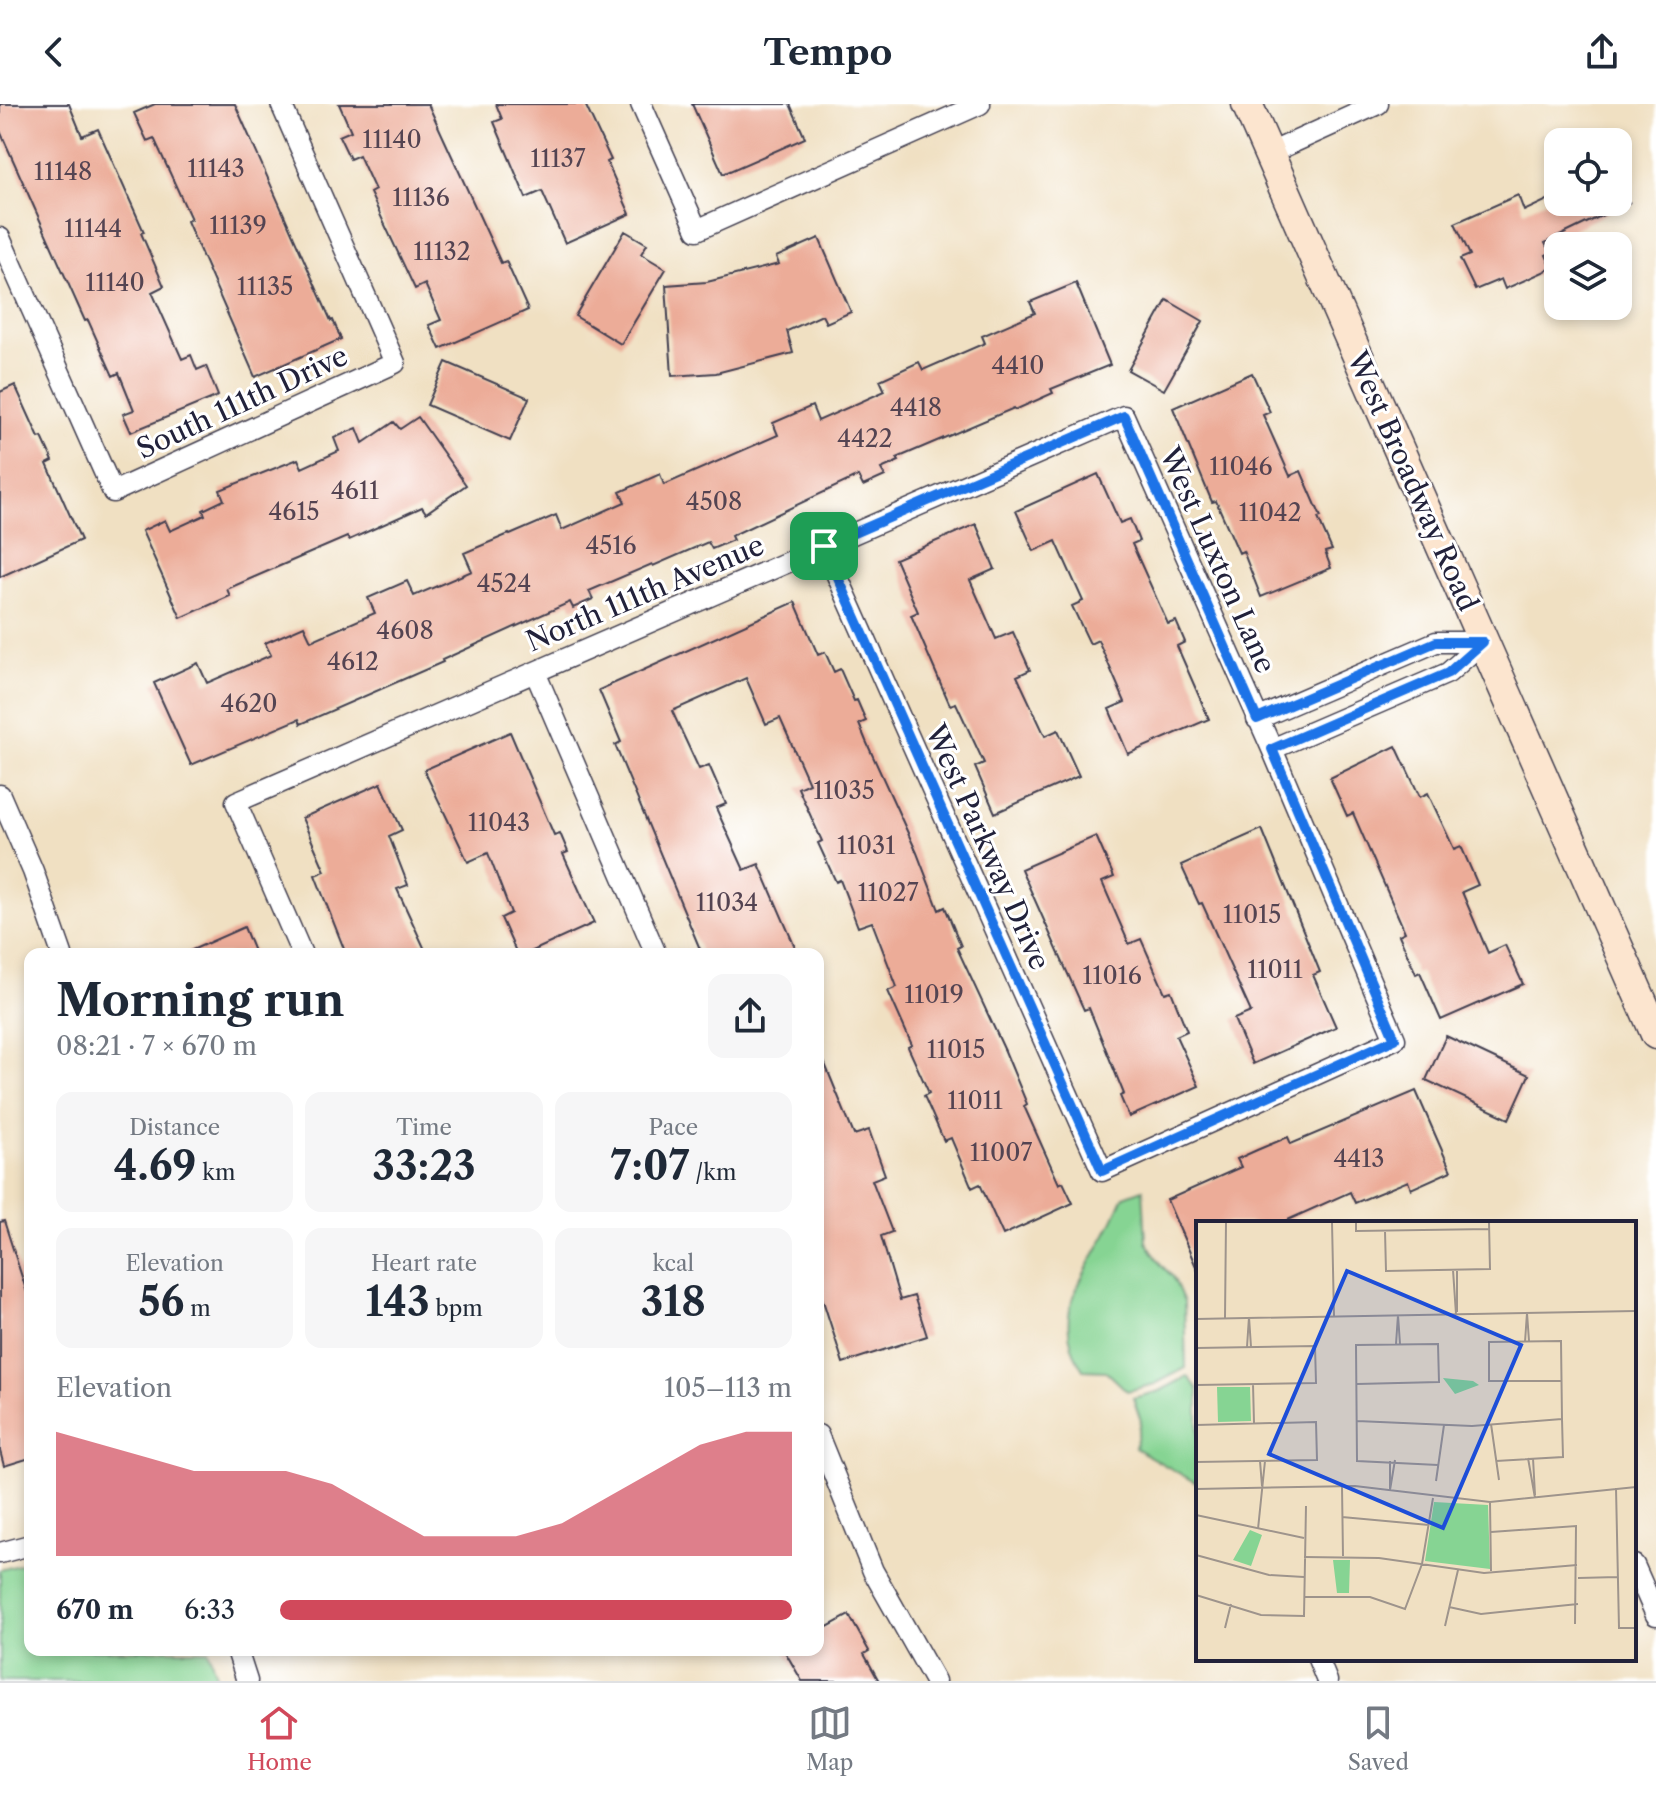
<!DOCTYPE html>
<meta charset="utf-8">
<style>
body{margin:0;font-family:"Libre Caslon Text",serif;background:#f6f6f7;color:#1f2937;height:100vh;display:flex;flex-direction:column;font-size:30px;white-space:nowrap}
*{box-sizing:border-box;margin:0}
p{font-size:26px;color:#747a83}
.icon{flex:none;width:44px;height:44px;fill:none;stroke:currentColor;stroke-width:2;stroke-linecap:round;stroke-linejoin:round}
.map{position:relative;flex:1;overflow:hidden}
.details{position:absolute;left:24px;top:844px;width:800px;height:708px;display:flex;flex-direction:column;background:#fff;border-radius:16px;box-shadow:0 4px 12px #0003}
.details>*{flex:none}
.buttons{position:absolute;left:1544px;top:24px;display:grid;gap:16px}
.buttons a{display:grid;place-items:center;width:88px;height:88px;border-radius:16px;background:#fff;box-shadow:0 4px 12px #0003;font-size:40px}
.pin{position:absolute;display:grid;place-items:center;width:68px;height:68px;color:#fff;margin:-34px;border-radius:16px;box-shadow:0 4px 12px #0006}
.round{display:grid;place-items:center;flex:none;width:84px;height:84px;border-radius:16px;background:#f6f6f7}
.headline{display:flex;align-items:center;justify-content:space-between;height:136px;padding:0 32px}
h1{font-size:44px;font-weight:700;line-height:60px}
.metrics{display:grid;grid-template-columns:repeat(3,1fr);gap:12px;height:136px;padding:8px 32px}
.metrics div{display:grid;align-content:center;border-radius:16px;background:#f6f6f7;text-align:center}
.metrics b{font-size:40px;font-weight:700}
.metrics small{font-size:22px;font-weight:400}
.metrics p{font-size:22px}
.chart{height:224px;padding:16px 32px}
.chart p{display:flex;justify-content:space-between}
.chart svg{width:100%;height:144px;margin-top:8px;fill:#d1495b;opacity:.7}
ul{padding:0 32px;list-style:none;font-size:26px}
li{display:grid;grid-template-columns:128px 96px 1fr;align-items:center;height:60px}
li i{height:20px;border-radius:10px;background:#d1495b}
header{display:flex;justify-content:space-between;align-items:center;height:104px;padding:0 32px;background:#fff;font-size:36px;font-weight:700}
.menu{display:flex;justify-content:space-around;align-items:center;height:112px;border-top:2px solid #e0e1e3;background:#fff;font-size:22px;color:#747a83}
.menu a{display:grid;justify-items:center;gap:4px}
.menu .current{color:#d1495b}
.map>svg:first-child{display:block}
</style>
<header><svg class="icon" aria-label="back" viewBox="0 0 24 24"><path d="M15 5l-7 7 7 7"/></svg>Tempo<svg class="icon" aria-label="share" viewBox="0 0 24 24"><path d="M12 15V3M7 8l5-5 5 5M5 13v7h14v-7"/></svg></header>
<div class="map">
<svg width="1656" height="1577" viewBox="0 0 1656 1577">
<rect width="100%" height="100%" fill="#fff"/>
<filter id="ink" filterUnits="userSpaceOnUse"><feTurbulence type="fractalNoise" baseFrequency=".0125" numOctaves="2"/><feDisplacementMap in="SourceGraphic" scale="16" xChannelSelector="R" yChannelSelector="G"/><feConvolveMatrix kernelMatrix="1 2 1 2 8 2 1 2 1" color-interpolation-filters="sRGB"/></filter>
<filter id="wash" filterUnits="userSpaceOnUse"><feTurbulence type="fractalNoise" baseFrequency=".006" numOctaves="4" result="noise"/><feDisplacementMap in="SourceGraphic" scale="32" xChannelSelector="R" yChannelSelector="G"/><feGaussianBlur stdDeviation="1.8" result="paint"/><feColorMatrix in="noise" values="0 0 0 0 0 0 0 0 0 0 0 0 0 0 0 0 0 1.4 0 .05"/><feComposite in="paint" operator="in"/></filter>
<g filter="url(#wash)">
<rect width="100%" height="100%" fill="#f0e0c2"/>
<path fill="#86d493" stroke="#547b67" stroke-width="2" d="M1143,1085L1146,1138L1162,1162L1173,1173L1184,1198L1186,1264L1155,1280L1127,1287L1106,1267L1083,1266C1051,1216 1078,1182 1102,1137C1111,1123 1117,1107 1124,1092Z
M1188,1272L1198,1285V1380L1135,1344L1141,1317L1133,1294L1160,1287Z
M30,1458V1546H208L218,1577H0V1466Z"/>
<g id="blocks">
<path fill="#ecac98" d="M0,0H69L82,32L98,25L144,128L141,129L164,182L152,188L182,255L191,251L197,266L206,262L218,292L131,328L123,310L134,306L119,269L113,272L88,216L85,217L0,27Z
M155,0H235L331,217L333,216L341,235L255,273L187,117L191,115L154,34L147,37L134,9Z
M339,0H428L501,159L506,157L528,206L440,245L429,221L441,216L425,180L415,185L370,89L375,86L359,51L350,55L339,32L351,27Z
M496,0H585L611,56L607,58L630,110L565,139L542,87L526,94L494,18L502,15Z
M692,0H790L805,34L723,70Z
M1518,91L1524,107L1558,91V98H1630L1545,139L1550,149L1546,151L1552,164L1505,185L1501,175L1475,186L1460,155L1470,151L1455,119Z
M625,127L647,140L641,150L666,165L621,240L575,212Z
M819,134L851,208L826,219L822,211L787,227L793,249L716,269L672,272L666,181L707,178L779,160L776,153Z
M1076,179L1110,261L1051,285L1053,289L1015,306L1014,304L897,354L899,357L881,365L885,372L863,382L858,372L731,432L733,436L712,445L708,438L653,462L652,460L589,487L593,495L573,504L570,498L442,556L443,558L301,620L299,615L191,661L154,579L198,559L207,579L271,551L265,539L304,522L311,537L375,509L368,494L407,477L414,492L472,467L464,449L509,430L510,431L556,411L562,426L625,398L620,388L660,370L664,381L778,331L773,319L812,302L818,317L885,287L880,276L919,258L923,266L985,239L982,232L1035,209L1030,198Z
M1167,196L1203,217L1164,286L1128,266Z
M446,258L529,294L510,337L427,301Z
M1252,269L1270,308L1263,311L1290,372L1301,367L1321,413L1318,414L1332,446L1325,448L1331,464L1261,493L1243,447L1239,449L1216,397L1212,398L1173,304Z
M15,281L39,334L42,333L53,357L47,360L81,436L0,473V288Z
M418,313L466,381L426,409L422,403L349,436L347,433L289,458L227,485L230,492L181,514L142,427L165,416L170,427L205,411L203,406L224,396L220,386L298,355L302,364L339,347L334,334L357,324L363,339L394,318L400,325Z
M1098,370L1120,419L1130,415L1139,437L1132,440L1168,520L1176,517L1185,538L1177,542L1209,615L1128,650L1109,605L1125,598L1098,536L1090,540L1072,502L1083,497L1056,437L1034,447L1016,407Z
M976,420L995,465L970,476L996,535L1013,528L1030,566L1017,572L1045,632L1058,626L1079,672L995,709L975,663L984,659L956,599L950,601L933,562L911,511L918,508L895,455Z
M795,498L818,551L825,548L834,568L840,565L854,597L857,596L866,617L859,620L866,637L917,749L939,806L945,803L961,842L957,844L1005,947L1027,1000L1024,1002L1059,1080L1063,1078L1073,1099L1003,1131L980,1080L972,1084L951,1034L944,1037L924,992L929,989L908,943L912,941L888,887L897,883L872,818L858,823L840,776L836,778L818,739L822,737L798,684L809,679L780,614L766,620L746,574L672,607L699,665L709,661L726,700L716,704L744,766L759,760L798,850H702L615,641L621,638L599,586Z
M510,628L554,731L560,729L568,748L563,750L594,819L526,850H517L501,814L511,809L488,749L468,758L424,666Z
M1396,642L1420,693L1428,689L1454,745L1461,742L1478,781L1462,788L1488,849L1505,841L1523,880L1441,916L1420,868L1416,870L1399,831L1405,828L1353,709L1347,712L1330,674Z
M381,679L402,726L389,732L408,781L397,785L427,850H346L315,771L325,767L302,714Z
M1262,725L1320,868L1313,871L1336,923L1253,960L1234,915L1251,908L1202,799L1199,800L1181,761Z
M1096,732L1114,773L1102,778L1129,840L1141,835L1165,889L1171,887L1187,927L1176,932L1199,982L1129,1013L1120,992L1124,990L1089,904L1084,906L1021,765Z
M244,823L255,850H183Z
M1446,932L1529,971L1509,1015L1426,976Z
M818,943L854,1031L869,1026L885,1071L872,1076L892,1128L881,1132L900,1196L914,1192L927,1232L843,1259L818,1181Z
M1416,987L1451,1067L1411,1085L1408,1077L1355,1099L1350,1088L1281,1119H1198V1167L1167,1096L1241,1063L1237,1055L1257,1046L1288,1033L1291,1040Z
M4,1117L30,1198V1354L4,1362L0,1347V1118Z
M849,1511L869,1547L864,1550L879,1577H802L784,1546H818V1528Z"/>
</g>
</g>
<g filter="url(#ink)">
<use href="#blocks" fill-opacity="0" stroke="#413e4f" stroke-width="2"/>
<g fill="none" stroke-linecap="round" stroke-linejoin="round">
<g stroke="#413e4f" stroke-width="23">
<path id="minor" d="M641,0L697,126L980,0
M1270,49L1378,0
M0,134L113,388L395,259L281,0
M535,568L656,850
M1257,615L1436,538H1483
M1272,645L1448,569L1483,538
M0,691L33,767L62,850
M302,850L236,698L1124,312L1272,645L1395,935L1102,1067L824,442
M818,1331L873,1467L935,1577
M0,1449L30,1441
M1634,1461L1656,1511
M237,1546L247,1577
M1318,1555L1327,1577"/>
</g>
<g stroke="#413e4f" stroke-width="33">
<path id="secondary" d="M1247,0L1656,930"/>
</g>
<use href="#minor" stroke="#fff" stroke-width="20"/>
<use href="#secondary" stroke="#fce5cf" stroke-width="30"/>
</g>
</g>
<g fill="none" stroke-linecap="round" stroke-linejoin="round" filter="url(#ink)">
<g stroke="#fff" stroke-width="16">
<path id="route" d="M1124,312L1257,615L1436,538H1483L1448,569L1272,645L1395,935L1102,1067L824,442Z"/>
</g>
<use href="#route" stroke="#1a73e8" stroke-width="10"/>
</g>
<g text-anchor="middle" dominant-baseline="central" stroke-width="6" stroke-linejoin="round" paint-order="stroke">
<g font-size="24" fill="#544452">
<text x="392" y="35">11140</text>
<text x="558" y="54">11137</text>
<text x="216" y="64">11143</text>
<text x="63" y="67">11148</text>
<text x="421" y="93">11136</text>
<text x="238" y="121">11139</text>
<text x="93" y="124">11144</text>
<text x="442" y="147">11132</text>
<text x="115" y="178">11140</text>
<text x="265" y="182">11135</text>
<text x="1018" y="261">4410</text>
<text x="916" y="303">4418</text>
<text x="865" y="334">4422</text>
<text x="1241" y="362">11046</text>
<text x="355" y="386">4611</text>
<text x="714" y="397">4508</text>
<text x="294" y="407">4615</text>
<text x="1270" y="408">11042</text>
<text x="611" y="441">4516</text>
<text x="504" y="479">4524</text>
<text x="405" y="526">4608</text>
<text x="353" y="557">4612</text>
<text x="249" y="599">4620</text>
<text x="844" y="686">11035</text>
<text x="499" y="718">11043</text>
<text x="866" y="741">11031</text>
<text x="888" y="788">11027</text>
<text x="727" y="798">11034</text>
<text x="1252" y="810">11015</text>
<text x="1275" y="865">11011</text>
<text x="1112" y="871">11016</text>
<text x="934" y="890">11019</text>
<text x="956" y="945">11015</text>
<text x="975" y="996">11011</text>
<text x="1001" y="1048">11007</text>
<text x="1359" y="1054">4413</text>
</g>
<g font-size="28" fill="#22223b" stroke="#fff">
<text transform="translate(242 298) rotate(-25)">South 111th Drive</text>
<text transform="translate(1413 377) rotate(66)">West Broadway Road</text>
<text transform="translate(1218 456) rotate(66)">West Luxton Lane</text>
<text transform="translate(645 489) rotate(-23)">North 111th Avenue</text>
<text transform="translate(988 743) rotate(66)">West Parkway Drive</text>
</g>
</g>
<g transform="translate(1196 1117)">
<rect width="440" height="440" fill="#f0e0c2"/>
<path d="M247,157L277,160L283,164L259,173ZM21,166H54L55,200L22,201ZM238,281L292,284L294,348L229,340ZM54,309L66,314L55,345L37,339ZM137,339H154L153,372H141Z" fill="#86d493"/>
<path fill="none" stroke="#9e948c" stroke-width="2" d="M136,1L138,95M160,1V10L294,8M189,10L190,50L294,48L293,1M257,49L260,93M261,91V49M331,92L333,120M202,94L204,123M53,96L55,126M29,97L30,1M0,98L440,90M329,121L331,92M200,123L202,94M51,126L53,96M0,127L119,125L120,162L0,164M57,163L58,202M161,163L243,161L242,123L160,124L161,240L242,244M161,200L276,205L366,198M295,203L303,259M0,204L120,201L121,239L0,241M332,237L339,277M337,237L339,274M64,240L66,265M300,240L367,236L366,198L365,120L293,121V160H366M240,260L248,204M146,265L147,335M420,267L423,407H440M0,268L159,265L294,281L440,266M194,269L199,239M194,269V240M294,281L295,350M0,294L108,317M146,296L233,304M62,308L69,240M295,311L380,305L379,403M0,334L73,354L108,356M108,336L183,337L288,352L381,344M382,357L422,356M0,374L65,394L108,395L110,285M108,376H174L209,388L226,343L237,277M253,386L285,393L382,383M249,405L262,349M29,407L35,383"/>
<path fill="#1d4ed8" fill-opacity="0.15" stroke="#1d4ed8" stroke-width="4" d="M151,50L325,124L247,307L73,233Z"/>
<rect width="440" height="440" fill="none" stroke="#22223b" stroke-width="4"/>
</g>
</svg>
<div class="buttons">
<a><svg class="icon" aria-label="locate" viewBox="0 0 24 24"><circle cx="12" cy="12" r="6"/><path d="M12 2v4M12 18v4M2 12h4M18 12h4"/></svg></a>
<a><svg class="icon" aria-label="layers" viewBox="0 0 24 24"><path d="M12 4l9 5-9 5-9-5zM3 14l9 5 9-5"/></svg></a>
</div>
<div class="pin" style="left:824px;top:442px;background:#1e9e55"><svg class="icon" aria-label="arrive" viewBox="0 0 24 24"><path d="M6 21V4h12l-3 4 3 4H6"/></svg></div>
<section class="details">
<div class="headline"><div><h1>Morning run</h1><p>08:21 · 7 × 670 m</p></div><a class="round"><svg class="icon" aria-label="share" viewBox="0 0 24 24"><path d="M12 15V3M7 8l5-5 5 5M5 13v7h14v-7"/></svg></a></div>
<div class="metrics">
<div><p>Distance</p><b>4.69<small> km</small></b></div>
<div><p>Time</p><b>33:23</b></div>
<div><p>Pace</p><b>7:07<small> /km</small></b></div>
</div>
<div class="metrics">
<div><p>Elevation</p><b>56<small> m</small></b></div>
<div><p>Heart rate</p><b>143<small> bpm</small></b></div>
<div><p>kcal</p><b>318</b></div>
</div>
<div class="chart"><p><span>Elevation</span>105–113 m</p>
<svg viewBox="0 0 160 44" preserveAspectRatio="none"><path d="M0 44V6L10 10L20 14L30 18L40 18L50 18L60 22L70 30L80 38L90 38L100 38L110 34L120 26L130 18L140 10L150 6L160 6V44z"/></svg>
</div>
<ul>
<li><b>670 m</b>6:33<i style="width:100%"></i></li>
</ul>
</section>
</div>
<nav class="menu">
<a class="current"><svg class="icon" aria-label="home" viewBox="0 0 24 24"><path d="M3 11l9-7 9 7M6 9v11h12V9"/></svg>Home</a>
<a><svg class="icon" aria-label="map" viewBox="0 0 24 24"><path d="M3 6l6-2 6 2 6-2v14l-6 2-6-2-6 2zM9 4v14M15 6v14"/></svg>Map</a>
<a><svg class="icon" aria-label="saved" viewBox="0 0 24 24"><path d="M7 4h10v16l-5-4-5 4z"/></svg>Saved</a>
</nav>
